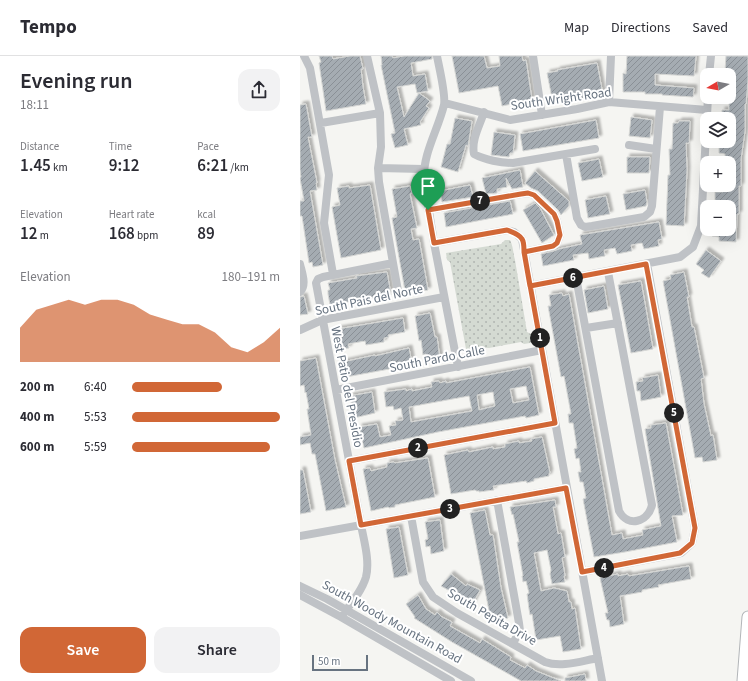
<!DOCTYPE html>
<meta charset="utf-8">
<style>
body{margin:0;font-family:"Source Sans 3",sans-serif;background:#f2f2f3;color:#2b2b33;height:100vh;display:flex;flex-direction:column;font-size:15px;white-space:nowrap}
*{box-sizing:border-box;margin:0}
p{font-size:13px;color:#7c7c81}
.icon{flex:none;width:22px;height:22px;fill:none;stroke:currentColor;stroke-width:2;stroke-linecap:round;stroke-linejoin:round}
.map{position:relative;flex:1;overflow:hidden}
.sheet{display:flex;flex-direction:column;background:#fff;width:300px}
.sheet>*{flex:none}
.needle{width:26px;rotate:260deg}
.controls{position:absolute;left:400px;top:12px;display:grid;gap:8px}
.controls a{display:grid;place-items:center;width:36px;height:36px;border-radius:8px;background:#fff;box-shadow:0 4px 16px #0002;font-size:20px}
.scale{position:absolute;left:12px;bottom:10px;width:56px;box-sizing:border-box;padding-left:4px;border:2px solid #677380;border-top:0;font-size:11px;line-height:14px;white-space:nowrap;color:#677380;-webkit-text-stroke:3px #fff;paint-order:stroke}
.pin{position:absolute;display:grid;place-items:center;width:34px;height:34px;color:#fff;margin:-41px -17px;border-radius:50% 50% 50% 0;rotate:-45deg;box-shadow:0 0 4px #0007}
.pin .icon{rotate:45deg}
.km{position:absolute;width:20px;height:20px;margin:-10px;border-radius:50%;background:#222;color:#fff;font-size:11px;line-height:20px;text-align:center}
.round{display:grid;place-items:center;flex:none;width:42px;height:42px;border-radius:12px;background:#f2f2f3}
.summary{display:flex;align-items:center;justify-content:space-between;height:68px;padding:0 20px}
h1{font-size:22px;font-weight:600;line-height:30px}
.figures{display:grid;grid-template-columns:repeat(3,1fr);gap:6px;height:68px;padding:4px 20px}
.figures div{display:grid;align-content:center}
.figures b{font-size:17px;font-weight:600}
.figures small{font-size:11px;font-weight:400}
.figures p{font-size:11px}
.chart{height:112px;padding:8px 20px}
.chart p{display:flex;justify-content:space-between}
.chart svg{width:100%;height:72px;margin-top:4px;fill:#d16736;opacity:.7}
.cta{display:flex;gap:8px;margin-top:auto;padding:8px 20px}
.cta a{flex:1;height:46px;border-radius:12px;background:#d16736;color:#fff;font-size:16px;font-weight:600;line-height:46px;text-align:center}
.cta a+a{background:#f2f2f3;color:#2b2b33}
ul{padding:0 20px;list-style:none;font-size:13px}
li{display:grid;grid-template-columns:64px 48px 1fr;align-items:center;height:30px}
li i{height:10px;border-radius:5px;background:#d16736}
header{display:flex;align-items:center;gap:24px;box-sizing:border-box;height:56px;padding:0 20px;background:#fff;border-bottom:1px solid #e1e1e2}
header strong{font-size:19px}
nav{display:flex;gap:22px;margin-inline-start:auto;font-size:14px}
main{display:flex;flex:1;min-height:0}
.map>svg:first-child{display:block}
</style>
<header>
<strong>Tempo</strong>
<nav><a>Map</a><a>Directions</a><a>Saved</a></nav>
</header>
<main>
<section class="sheet">
<div class="summary"><div><h1>Evening run</h1><p>18:11</p></div><a class="round"><svg class="icon" aria-label="share" viewBox="0 0 24 24"><path d="M12 15V3M7 8l5-5 5 5M5 13v7h14v-7"/></svg></a></div>
<div class="figures">
<div><p>Distance</p><b>1.45<small> km</small></b></div>
<div><p>Time</p><b>9:12</b></div>
<div><p>Pace</p><b>6:21<small> /km</small></b></div>
</div>
<div class="figures">
<div><p>Elevation</p><b>12<small> m</small></b></div>
<div><p>Heart rate</p><b>168<small> bpm</small></b></div>
<div><p>kcal</p><b>89</b></div>
</div>
<div class="chart"><p><span>Elevation</span>180–191 m</p>
<svg viewBox="0 0 160 44" preserveAspectRatio="none"><path d="M0 44V23L10 12L20 9L30 6L40 9L50 6L60 6L70 9L80 15L90 18L100 21L110 21L120 26L130 35L140 38L150 32L160 23V44z"/></svg>
</div>
<ul>
<li><b>200 m</b>6:40<i style="width:61%"></i></li>
<li><b>400 m</b>5:53<i style="width:100%"></i></li>
<li><b>600 m</b>5:59<i style="width:93%"></i></li>
</ul>
<div class="cta"><a>Save</a><a>Share</a></div>
</section>
<div class="map">
<svg width="448" height="625" viewBox="0 0 448 625">
<defs>
<pattern id="park-dots" width="8" height="8" patternUnits="userSpaceOnUse"><rect width="8" height="8" fill="#d4dad2"/><path d="M2 2h.1M6 6h.1" fill="none" stroke="#b0b5b0" stroke-width="1.8" stroke-linecap="round"/></pattern>
<pattern id="building-hatch" width="6" height="6" patternUnits="userSpaceOnUse"><rect width="6" height="6" fill="#a5acb2"/><path d="M-1 1l2-2M0 6l6-6M5 7l2-2" fill="none" stroke="#8a9096"/></pattern>
<filter id="shadow"><feDropShadow dx="3" dy="-3" stdDeviation="1" flood-color="#0004"/></filter>
</defs>
<rect width="100%" height="100%" fill="#f5f5f2"/>
<path fill="url(#park-dots)" d="M205,184H210C213,189 213,197 215,204L227,276L231,278L232,284L230,287L224,288L221,286L189,292L176,291L169,295L166,293L150,206L147,204L146,197L201,188Z"/>
<path fill="url(#building-hatch)" stroke="#d6d7d5" fill-rule="evenodd" filter="url(#shadow)" d="M19,0H32L33,3L50,0H60L63,13H61L63,31L66,48L26,55L19,7L21,6Z
M81,0H92L93,2L104,0H132V3L111,7L113,20L125,18L128,35L117,37L115,28L97,31L104,61L119,37L130,45L126,50L129,52L120,66L121,69L104,73L108,89L95,92L91,78L95,77L81,9H82Z
M152,0H184L187,12L200,10L199,0H222L223,5L226,4L232,44L202,50L198,30L159,37Z
M327,0H396L394,20L355,18V29L394,32L393,41L362,39V38H345V36H323V17L326,18Z
M426,0H448V24L446,48H445V75L441,103V130H439V158H437L436,186L419,185V181L412,180L413,173H429V151H415V136H423V129H429V107H425V98L419,97V85H429V63H422V54H429V27H431L432,15H425Z
M297,7L303,39L253,47L247,17L258,15L257,14Z
M6,48L12,81H8L17,127H16L17,134L10,135L23,209L13,211L12,206L9,207L2,160H0V145H4L0,122L1,121L0,113V49Z
M331,61L352,64L350,82L329,80Z
M155,62L172,65L168,90L166,89L158,116L141,111L147,88H150Z
M296,64L299,82L223,95L220,78Z
M379,65H390L389,87H386L387,114L384,170L366,169L368,119H370L369,93H372L373,67H378Z
M194,76L215,79L213,97H210L209,101L191,99Z
M327,101H350L349,117H327Z
M299,103L303,121L282,125L278,107Z
M220,114L223,131L212,133L206,122L207,131L197,133V137L186,138L182,122Z
M235,115L269,145V150L261,159L258,154L238,135L231,132L225,127Z
M70,129L81,194L41,202L32,151L40,149L37,132L49,130V132Z
M170,129L173,141L142,146L140,135Z
M110,130L112,137L110,138L117,172L111,173L113,184L119,183L128,234L111,237L110,234L105,235L92,162L97,161L92,133Z
M345,134L347,146L346,150L326,154L323,138Z
M306,140L310,158L288,162L285,144Z
M210,145L213,158L146,171L144,157Z
M235,147L240,152L254,179L242,187L223,154Z
M359,166L362,183L358,184L359,190L344,193L342,187L331,189L332,195L317,198L315,192L304,194L305,200L289,203L288,197L273,199L274,204L243,210L241,198L254,195L259,193L282,188L280,179Z
M406,194L421,205L409,222L401,217L404,214L396,208Z
M87,216L91,239L30,249L28,238V234H30L28,227L57,222L56,220Z
M384,216L389,241H387L392,271H394L404,322L401,323L404,348L411,380L413,379L417,404L403,406L402,401L395,402L363,225L371,223L370,219Z
M341,225L353,293L331,297L318,229Z
M304,230L308,253L288,257L284,234Z
M262,237L263,240L269,238L312,479L322,477L323,483L343,479L342,474L361,470L345,373L351,372V369L366,367L383,459L372,460L377,486L325,496L294,501L283,443L286,442L283,426H280L278,416H281L279,402L276,403L274,393L277,392L273,367H269L268,358H271L264,320L261,321L248,250H251L249,239Z
M4,240L8,258L0,259V241Z
M130,257L135,281H137L138,288L140,305L127,307L126,298L123,299L121,284L119,285L115,260Z
M103,262L105,276L88,279L89,281L84,282V286L66,289L65,285L48,288L49,292L42,293L38,273Z
M109,292L112,307L95,310V312L46,321L43,306L75,299V300Z
M16,302L35,404L46,451L26,455L15,398H12L10,387L0,389V381L11,379L7,353H9L6,336L5,337L4,329L0,330V305Z
M230,311L239,359L226,362L225,360L138,376L64,392L59,371L77,368L80,381L91,379L89,370L96,369L95,365L103,364L101,352L94,354L93,350L86,351L84,336L106,333V335L112,333V335L132,331L131,326L139,325L140,327L146,325V327ZM226,330L229,344L213,347L210,333ZM193,336L195,350L179,354L177,339ZM169,340L172,355L111,366L109,351Z
M358,319L361,341L341,345L340,335H337L336,326L343,325L342,322Z
M72,336L75,357L54,362L50,340Z
M242,381L250,417H249V420L234,423V425L227,427L226,425L193,430L194,434L186,435L179,436V435H176L175,434L151,438L144,399L168,394L169,396L193,391V393L205,391V388L219,385V387L232,385L231,383Z
M128,402L135,441L95,449V451L89,452L88,451L71,455L63,413L70,412L71,415L87,411V407L94,406L95,407Z
M0,414H3L11,456L0,458Z
M255,444L256,451H253L258,478L261,477L265,501L262,502L265,520H264L265,526L252,528L250,518L251,514L247,494L234,497L241,535L254,532L267,535L269,546H271L272,553L275,552L281,593L263,596L260,580L236,584L232,558L230,559L229,553L227,538L229,537L226,525L223,526L222,520H223L217,486H219L213,458L212,459L210,451Z
M185,454L190,479H193L201,532L208,562L191,565L170,457Z
M140,464L144,495L131,498L130,490L126,491L125,484L128,483L125,466Z
M99,471L108,519L94,522L86,473Z
M389,510L391,523L358,529L359,531L342,534V536L320,540L324,568L310,571L309,564H307L305,557H308L300,522L318,518V520L328,518L329,520Z
M151,518L166,530L167,528L180,534L172,549L165,546L166,544L141,530Z
M118,539L126,553L135,559L137,556L142,561L152,566L150,570L180,587L182,583L211,601L210,604L225,612L227,609L236,615L261,625H221L152,586L114,562L115,561L106,548Z
M285,618L286,625H265V622Z"/>
<g fill="none" stroke-linecap="round" stroke-linejoin="round">
<g stroke="#b2b5b8" stroke-width="13">
<path id="highway" d="M443,625L448,561"/>
</g>
<path stroke="#bfc2c6" stroke-width="8" d="M4,0L10,12L29,119L24,167L33,218
M67,0L80,57L81,91L78,112L79,126L93,207
M137,0C139,11 146,39 144,49C138,74 123,97 124,123L134,187L158,311
M233,0L242,59
M409,19L411,0
M309,46L311,0
M145,47L210,64L277,53L309,46L407,54
M184,56C180,69 171,84 174,98C185,104 201,107 213,107L295,93
M21,67L80,57
M329,89L356,93
M266,98L277,162L281,169L285,171L292,170L344,161L350,156L352,150L360,51
M78,112L123,113
M128,154L221,138L228,137L234,139L254,158L257,165L260,179L257,187L253,190L224,196
M134,187L207,174L214,176L222,183L302,625
M0,208C2,217 7,229 0,236
M276,221L319,455C328,472 348,466 352,449L308,216
M230,230L380,201L393,191L401,170L408,41
M286,272L318,267
M0,274L22,264L144,241
M36,334L242,294
M49,405L255,367
M197,444L219,567L220,575L213,587
M111,460L123,526L133,541L157,557L245,606C261,612 281,605 298,602
M0,480L266,432
M282,516L381,497L392,487L395,472L347,208
M0,530L27,543L171,625
M0,539L41,561L151,625
M41,561C50,549 62,535 66,521C70,505 64,485 61,469L16,227L18,223L23,221L93,207L98,235"/>
<use href="#highway" stroke="#fff" stroke-width="11"/>
</g>
<g fill="none" stroke-linecap="round" stroke-linejoin="round">
<g stroke="#fff" stroke-width="8">
<path id="route" d="M128,154L134,187L207,174C212,176 219,178 222,183C224,186 224,192 224,195C226,207 228,218 230,229C238,275 247,321 255,367L49,405L61,469L266,432L282,516L380,497L392,487L395,472L346,208L230,230L224,196L253,190L257,187L260,179L257,165L254,158L234,139L228,137L221,138L128,154"/>
</g>
<use href="#route" stroke="#d16736" stroke-width="5"/>
</g>
<g text-anchor="middle" dominant-baseline="central" stroke-width="4" stroke-linejoin="round" paint-order="stroke">
<g font-size="13" fill="#677380" stroke="#fff">
<text transform="translate(261 43) rotate(-8)">South Wright Road</text>
<text transform="translate(69 244) rotate(-12)">South Pais del Norte</text>
<text transform="translate(137 303) rotate(-11)">South Pardo Calle</text>
<text transform="translate(47 331) rotate(79)">West Patio del Presidio</text>
<text transform="translate(192 561) rotate(30)">South Pepita Drive</text>
<text transform="translate(92 566) rotate(29)">South Woody Mountain Road</text>
</g>
</g>
</svg>
<div class="controls">
<a><svg class="needle" viewBox="-14 -14 28 28"><path d="M0-13l5 13h-10z" fill="#e53935"/><path d="M0 13l5-13h-10z" fill="#7c7c81"/></svg></a>
<a><svg class="icon" aria-label="layers" viewBox="0 0 24 24"><path d="M12 4l9 5-9 5-9-5zM3 14l9 5 9-5"/></svg></a>
<a>+</a>
<a>−</a>
</div>
<div class="scale">50 m</div>
<div class="pin" style="left:128px;top:154px;background:#1e9e55"><svg class="icon" aria-label="arrive" viewBox="0 0 24 24"><path d="M6 21V4h12l-3 4 3 4H6"/></svg></div>
<b class="km" style="left:240px;top:282px">1</b>
<b class="km" style="left:118px;top:392px">2</b>
<b class="km" style="left:150px;top:453px">3</b>
<b class="km" style="left:304px;top:512px">4</b>
<b class="km" style="left:374px;top:357px">5</b>
<b class="km" style="left:273px;top:222px">6</b>
<b class="km" style="left:180px;top:145px">7</b>
</div>
</main>
